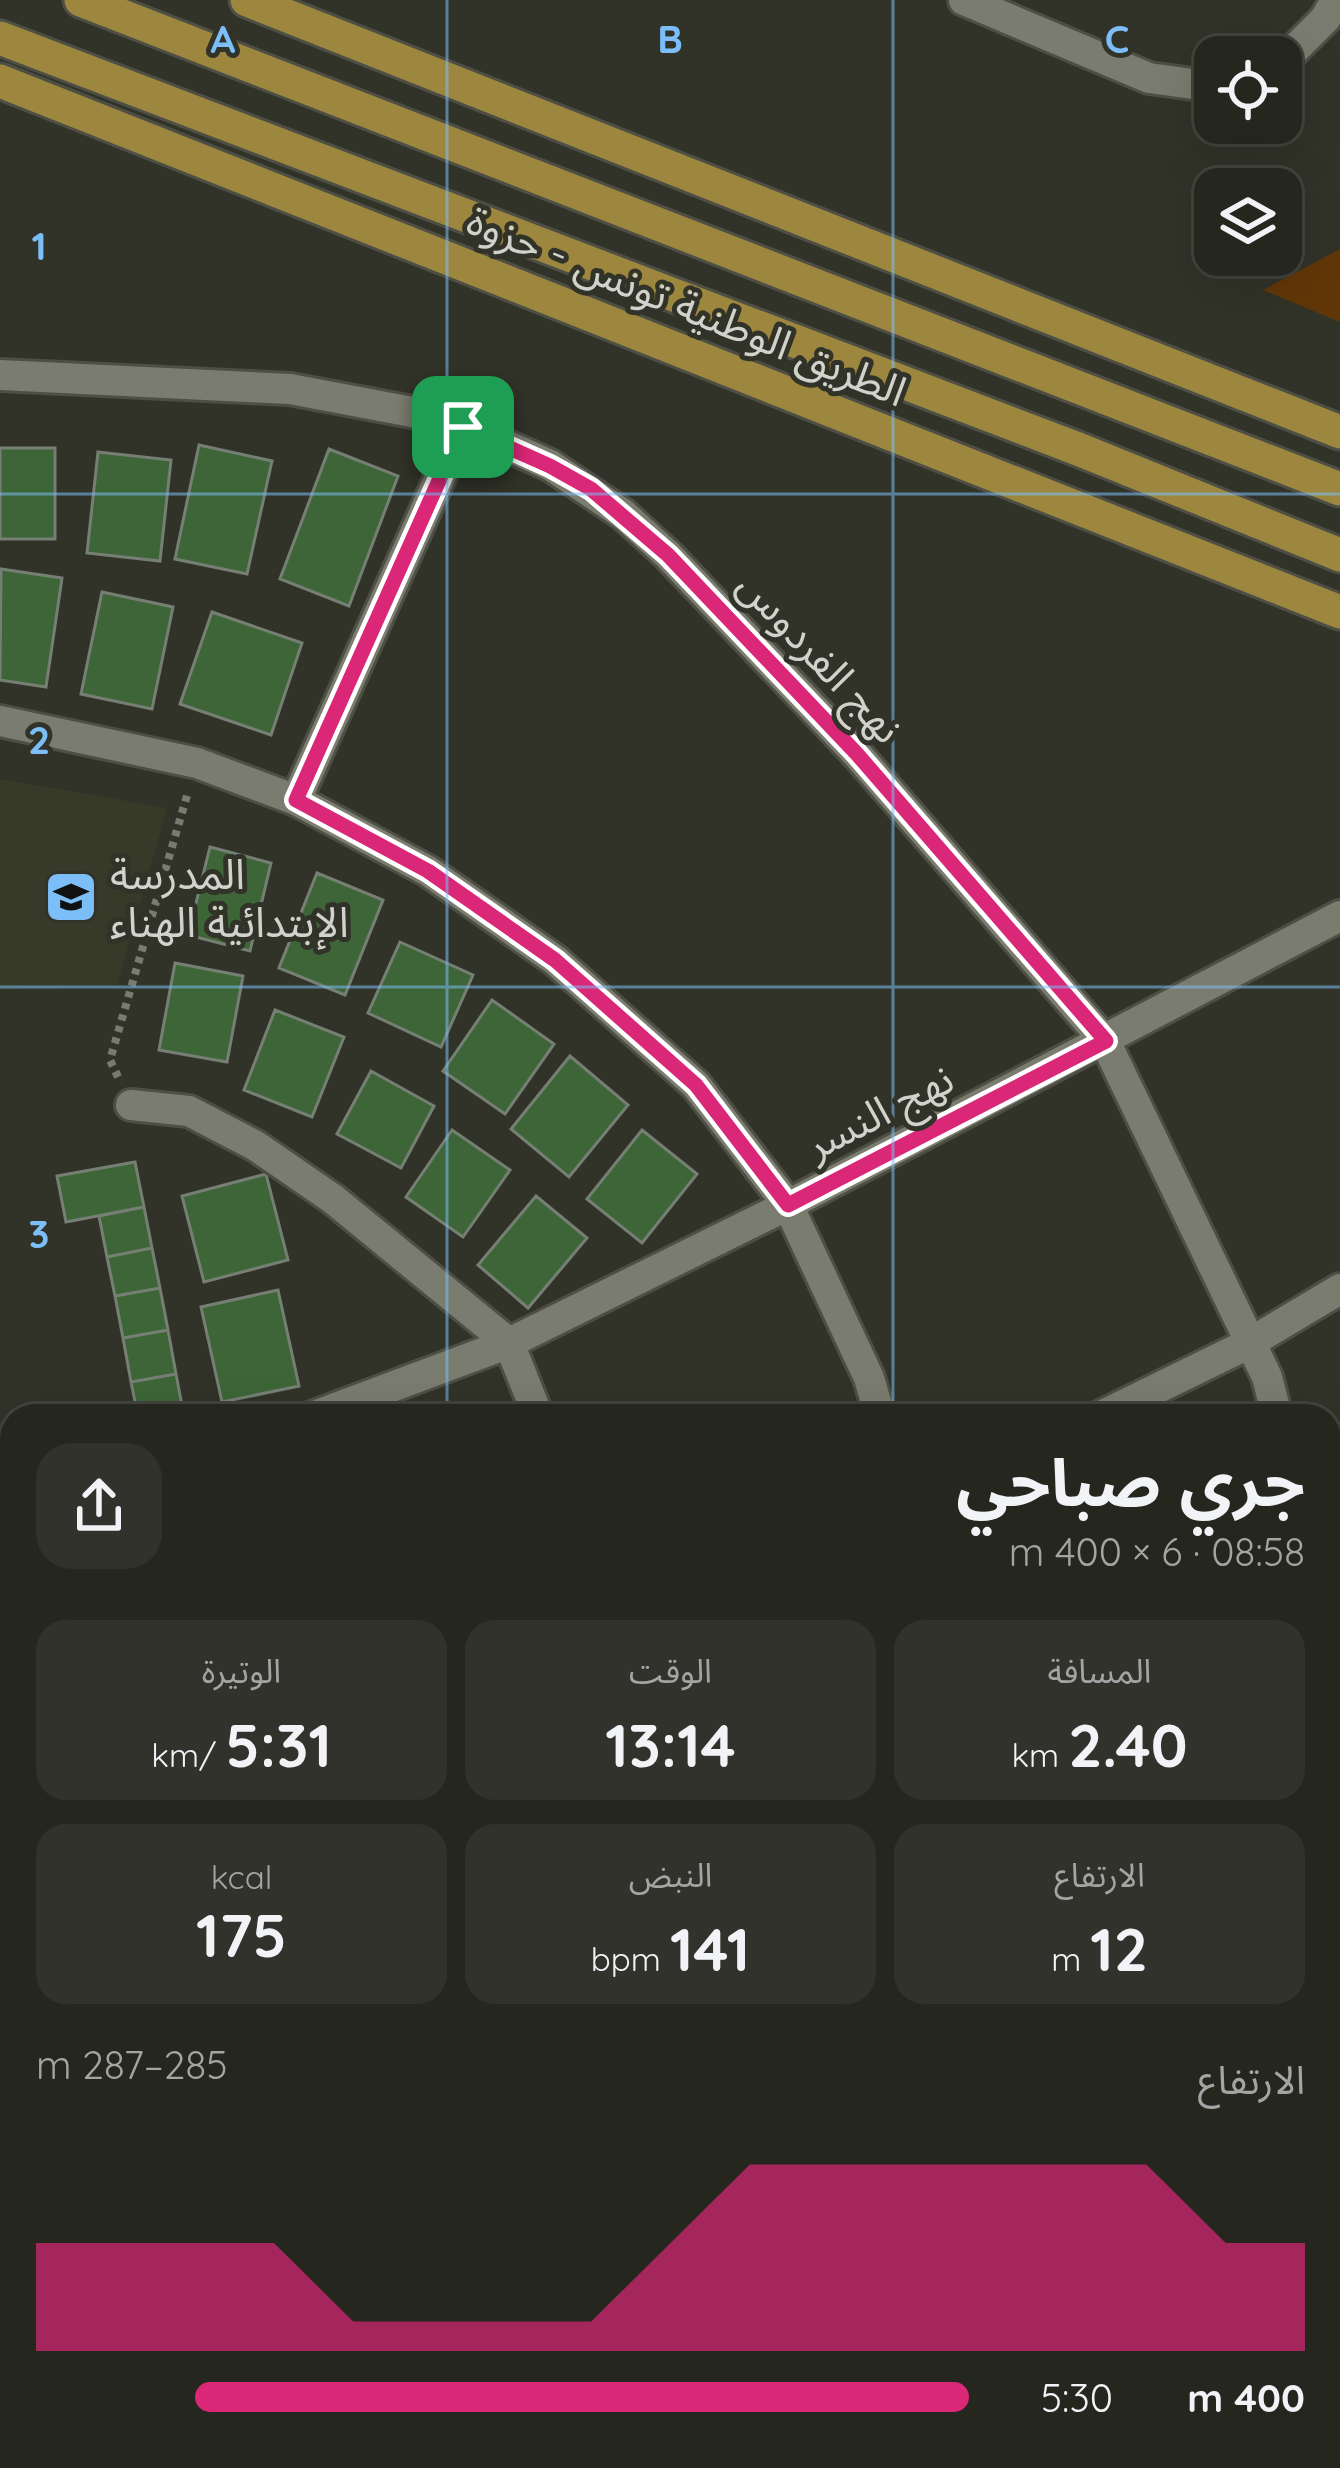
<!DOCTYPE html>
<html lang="ar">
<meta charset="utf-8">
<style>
body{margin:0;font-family:Quicksand,"Noto Sans Arabic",sans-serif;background:#31322b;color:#f1f3f6;direction:rtl;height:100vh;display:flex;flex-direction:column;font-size:45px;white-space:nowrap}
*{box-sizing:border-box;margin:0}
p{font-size:39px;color:#a3a5a4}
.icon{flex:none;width:66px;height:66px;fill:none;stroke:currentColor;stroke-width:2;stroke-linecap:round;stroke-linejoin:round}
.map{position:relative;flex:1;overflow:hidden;direction:ltr}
.panel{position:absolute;left:0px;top:1404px;width:1341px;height:1065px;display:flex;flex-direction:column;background:#25261e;border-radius:36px 36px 0 0;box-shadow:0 12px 48px #0002,0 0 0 3px #42433c;direction:rtl}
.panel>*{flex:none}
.fabs{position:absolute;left:1194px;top:36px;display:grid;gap:24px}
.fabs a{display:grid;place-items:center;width:108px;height:108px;border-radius:24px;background:#25261e;box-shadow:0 12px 48px #0002,0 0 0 3px #42433c;font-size:60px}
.pin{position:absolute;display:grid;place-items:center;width:102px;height:102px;color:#fff;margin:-51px;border-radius:24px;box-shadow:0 6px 18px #0006}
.round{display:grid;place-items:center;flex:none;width:126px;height:126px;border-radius:36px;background:#31322b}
.headline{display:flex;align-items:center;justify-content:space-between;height:204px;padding:0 36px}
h1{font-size:66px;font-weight:700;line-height:90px}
.figures{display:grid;grid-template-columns:repeat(3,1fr);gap:18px;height:204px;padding:12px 36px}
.figures div{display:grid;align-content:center;border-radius:30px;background:#31322b;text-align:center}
.figures b{font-size:60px;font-weight:700}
.figures small{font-size:33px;font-weight:400}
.figures p{font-size:33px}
.chart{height:336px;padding:24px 36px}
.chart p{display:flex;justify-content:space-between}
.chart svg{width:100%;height:216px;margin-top:12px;fill:#db2777;opacity:.7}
ul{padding:0 36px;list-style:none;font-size:39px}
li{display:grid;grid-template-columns:192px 144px 1fr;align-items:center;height:90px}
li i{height:30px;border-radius:15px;background:#db2777}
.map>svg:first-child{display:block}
</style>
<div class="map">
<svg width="1340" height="2468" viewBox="0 0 1340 2468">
<rect width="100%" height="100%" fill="#313328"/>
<path fill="#373a28" d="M0,779L167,808L117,985L0,990Z"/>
<path fill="#613707" d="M1340,249V322L1263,290Z"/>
<path fill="#3d6537" stroke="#767f74" stroke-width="3" d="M199,445L272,461L247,574L175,559Z
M0,448H55V539H0Z
M329,449L398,476L349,606L280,579Z
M98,452L171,460L160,561L87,553Z
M1,569L62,578L46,687L0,680Z
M102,592L173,607L152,709L81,694Z
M212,612L302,643L271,735L180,704Z
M210,847L271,863L250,951L188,935Z
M317,873L383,900L345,995L279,968Z
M400,942L473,975L441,1047L368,1013Z
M175,963L243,976L227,1062L159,1050Z
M492,1000L554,1044L505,1114L443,1071Z
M275,1010L344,1037L312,1117L244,1090Z
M570,1056L628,1105L569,1177L511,1129Z
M371,1071L434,1106L401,1168L337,1134Z
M452,1130L510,1170L463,1237L406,1197Z
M642,1130L697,1174L642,1243L587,1199Z
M135,1162L144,1207L66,1222L57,1176Z
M266,1174L288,1260L204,1282L182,1196Z
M536,1196L587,1238L528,1308L478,1265Z
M144,1207L152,1248L107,1257L99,1216Z
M152,1248L160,1288L115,1296L107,1257Z
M160,1288L168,1330L123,1338L115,1296Z
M278,1290L299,1386L222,1402L201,1307Z
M168,1330L176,1374L131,1382L123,1338Z
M176,1374L184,1416H138L131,1382Z
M1329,2051L1340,2054V2138L1329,2135Z
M1329,2193L1340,2194V2265H1329Z
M1329,2324L1340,2326V2397L1329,2396Z
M1329,2434L1340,2439V2468H1305L1310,2457H1329Z"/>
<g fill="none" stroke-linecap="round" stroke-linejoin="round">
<g stroke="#4d4e44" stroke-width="22">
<path id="service" d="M251,2457V2468"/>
</g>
<g stroke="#4d4e44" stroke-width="36">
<path id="minor" d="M964,0L1149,78L1215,87
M1281,63L1325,19L1336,0
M0,375L290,389L412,412L463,426L550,465L623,514L668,555L857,754L1105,1041L1267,1377L1277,1416
M296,800L463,426
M131,1105L189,1111L256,1146L333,1199L509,1343L538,1416
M314,1416L509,1343L788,1205L1340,916
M1101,1416L1248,1344L1340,1289
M0,1502L12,1500
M1329,1658H1340
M0,1918L12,1915
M1329,1989L1340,1993
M0,2163L12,2204
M0,2295L12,2292
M38,2457V2468
M1067,2457L1105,2468
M445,2468V2457
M1244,2468L1245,2457"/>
</g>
<g stroke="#4d4e44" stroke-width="36">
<path id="tertiary" d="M0,721L197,763L296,800L428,871L555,960L696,1085L788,1205L869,1378L880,1416
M930,2468L931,2457"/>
</g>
<g stroke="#4d4e44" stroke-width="39">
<path id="trunk" d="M81,0L1340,489
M247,0L1340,432
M0,38L1078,449L1340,555
M0,81L1340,612"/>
</g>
<path stroke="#797a71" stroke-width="8" stroke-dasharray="6 6" stroke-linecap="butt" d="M118,1077L110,1060L188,792"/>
<use href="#service" stroke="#7a7c6f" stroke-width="16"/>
<use href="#minor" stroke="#7a7c6f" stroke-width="30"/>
<use href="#tertiary" stroke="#7a7c6f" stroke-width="30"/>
<use href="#trunk" stroke="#9d863e" stroke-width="33"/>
</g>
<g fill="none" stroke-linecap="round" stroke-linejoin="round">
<g stroke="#fff" stroke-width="24">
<path id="route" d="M463,427L550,466L591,489L668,555L857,754L1106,1041L788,1205L696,1085L555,960L428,871L296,800Z"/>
</g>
<use href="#route" stroke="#db2777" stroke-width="15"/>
</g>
<path fill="none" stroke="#7bbef8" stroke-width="3" stroke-opacity="0.55" d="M447,0V1416M893,0V1416M0,494H1340M0,987H1340M0,1481H12M1329,1481H1340M0,1974H12M1329,1974H1340M447,2457V2468M893,2457V2468"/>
<defs>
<g id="school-square" transform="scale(2.7)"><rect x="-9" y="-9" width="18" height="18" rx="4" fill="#7bbef8" stroke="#313328"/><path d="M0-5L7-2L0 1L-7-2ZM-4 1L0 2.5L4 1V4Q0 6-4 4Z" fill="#111"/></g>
</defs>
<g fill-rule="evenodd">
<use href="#school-square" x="71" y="897"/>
</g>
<g text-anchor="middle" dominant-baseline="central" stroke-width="10" stroke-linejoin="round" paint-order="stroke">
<g font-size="42" fill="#d1d2cb" stroke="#313328">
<text transform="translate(687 305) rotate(22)">الطريق الوطنية تونس - حزوة</text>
<text transform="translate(821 656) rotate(47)">نهج الفردوس</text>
<text transform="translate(879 1111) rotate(-27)">نهج النسر</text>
</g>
<g font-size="42" fill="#d1d2cb" stroke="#313328" text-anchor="start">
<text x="110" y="873">المدرسة<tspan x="110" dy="48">الإبتدائية الهناء</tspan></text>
</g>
</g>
<g font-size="39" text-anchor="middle" font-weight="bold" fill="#7bbef8" stroke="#313328" stroke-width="10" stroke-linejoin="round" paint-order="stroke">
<text x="223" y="53">A</text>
<text x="670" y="53">B</text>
<text x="1117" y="53">C</text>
<text x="39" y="260">1</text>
<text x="39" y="754">2</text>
<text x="39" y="1248">3</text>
</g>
</svg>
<div class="fabs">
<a><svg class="icon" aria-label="locate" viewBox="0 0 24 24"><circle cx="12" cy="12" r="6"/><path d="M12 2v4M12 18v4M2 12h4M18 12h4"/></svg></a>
<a><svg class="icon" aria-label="layers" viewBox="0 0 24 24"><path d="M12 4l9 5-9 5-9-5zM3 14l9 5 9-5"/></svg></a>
</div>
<div class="pin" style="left:463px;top:427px;background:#1e9e55"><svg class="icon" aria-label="arrive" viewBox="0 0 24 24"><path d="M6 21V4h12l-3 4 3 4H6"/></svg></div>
<section class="panel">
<div class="headline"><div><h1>جري صباحي</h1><p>08:58 · 6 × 400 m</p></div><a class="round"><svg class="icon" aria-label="share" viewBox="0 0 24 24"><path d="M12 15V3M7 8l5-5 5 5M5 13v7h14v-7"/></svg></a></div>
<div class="figures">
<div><p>المسافة</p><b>2.40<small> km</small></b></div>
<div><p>الوقت</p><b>13:14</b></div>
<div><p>الوتيرة</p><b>5:31<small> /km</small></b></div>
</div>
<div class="figures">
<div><p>الارتفاع</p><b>12<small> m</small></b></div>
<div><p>النبض</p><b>141<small> bpm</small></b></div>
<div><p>kcal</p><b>175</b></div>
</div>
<div class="chart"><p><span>الارتفاع</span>285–287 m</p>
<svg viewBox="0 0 160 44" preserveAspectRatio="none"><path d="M0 44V22L10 22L20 22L30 22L40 38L50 38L60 38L70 38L80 22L90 6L100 6L110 6L120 6L130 6L140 6L150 22L160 22V44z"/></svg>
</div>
<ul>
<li><b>400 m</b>5:30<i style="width:83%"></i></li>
</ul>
</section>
</div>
